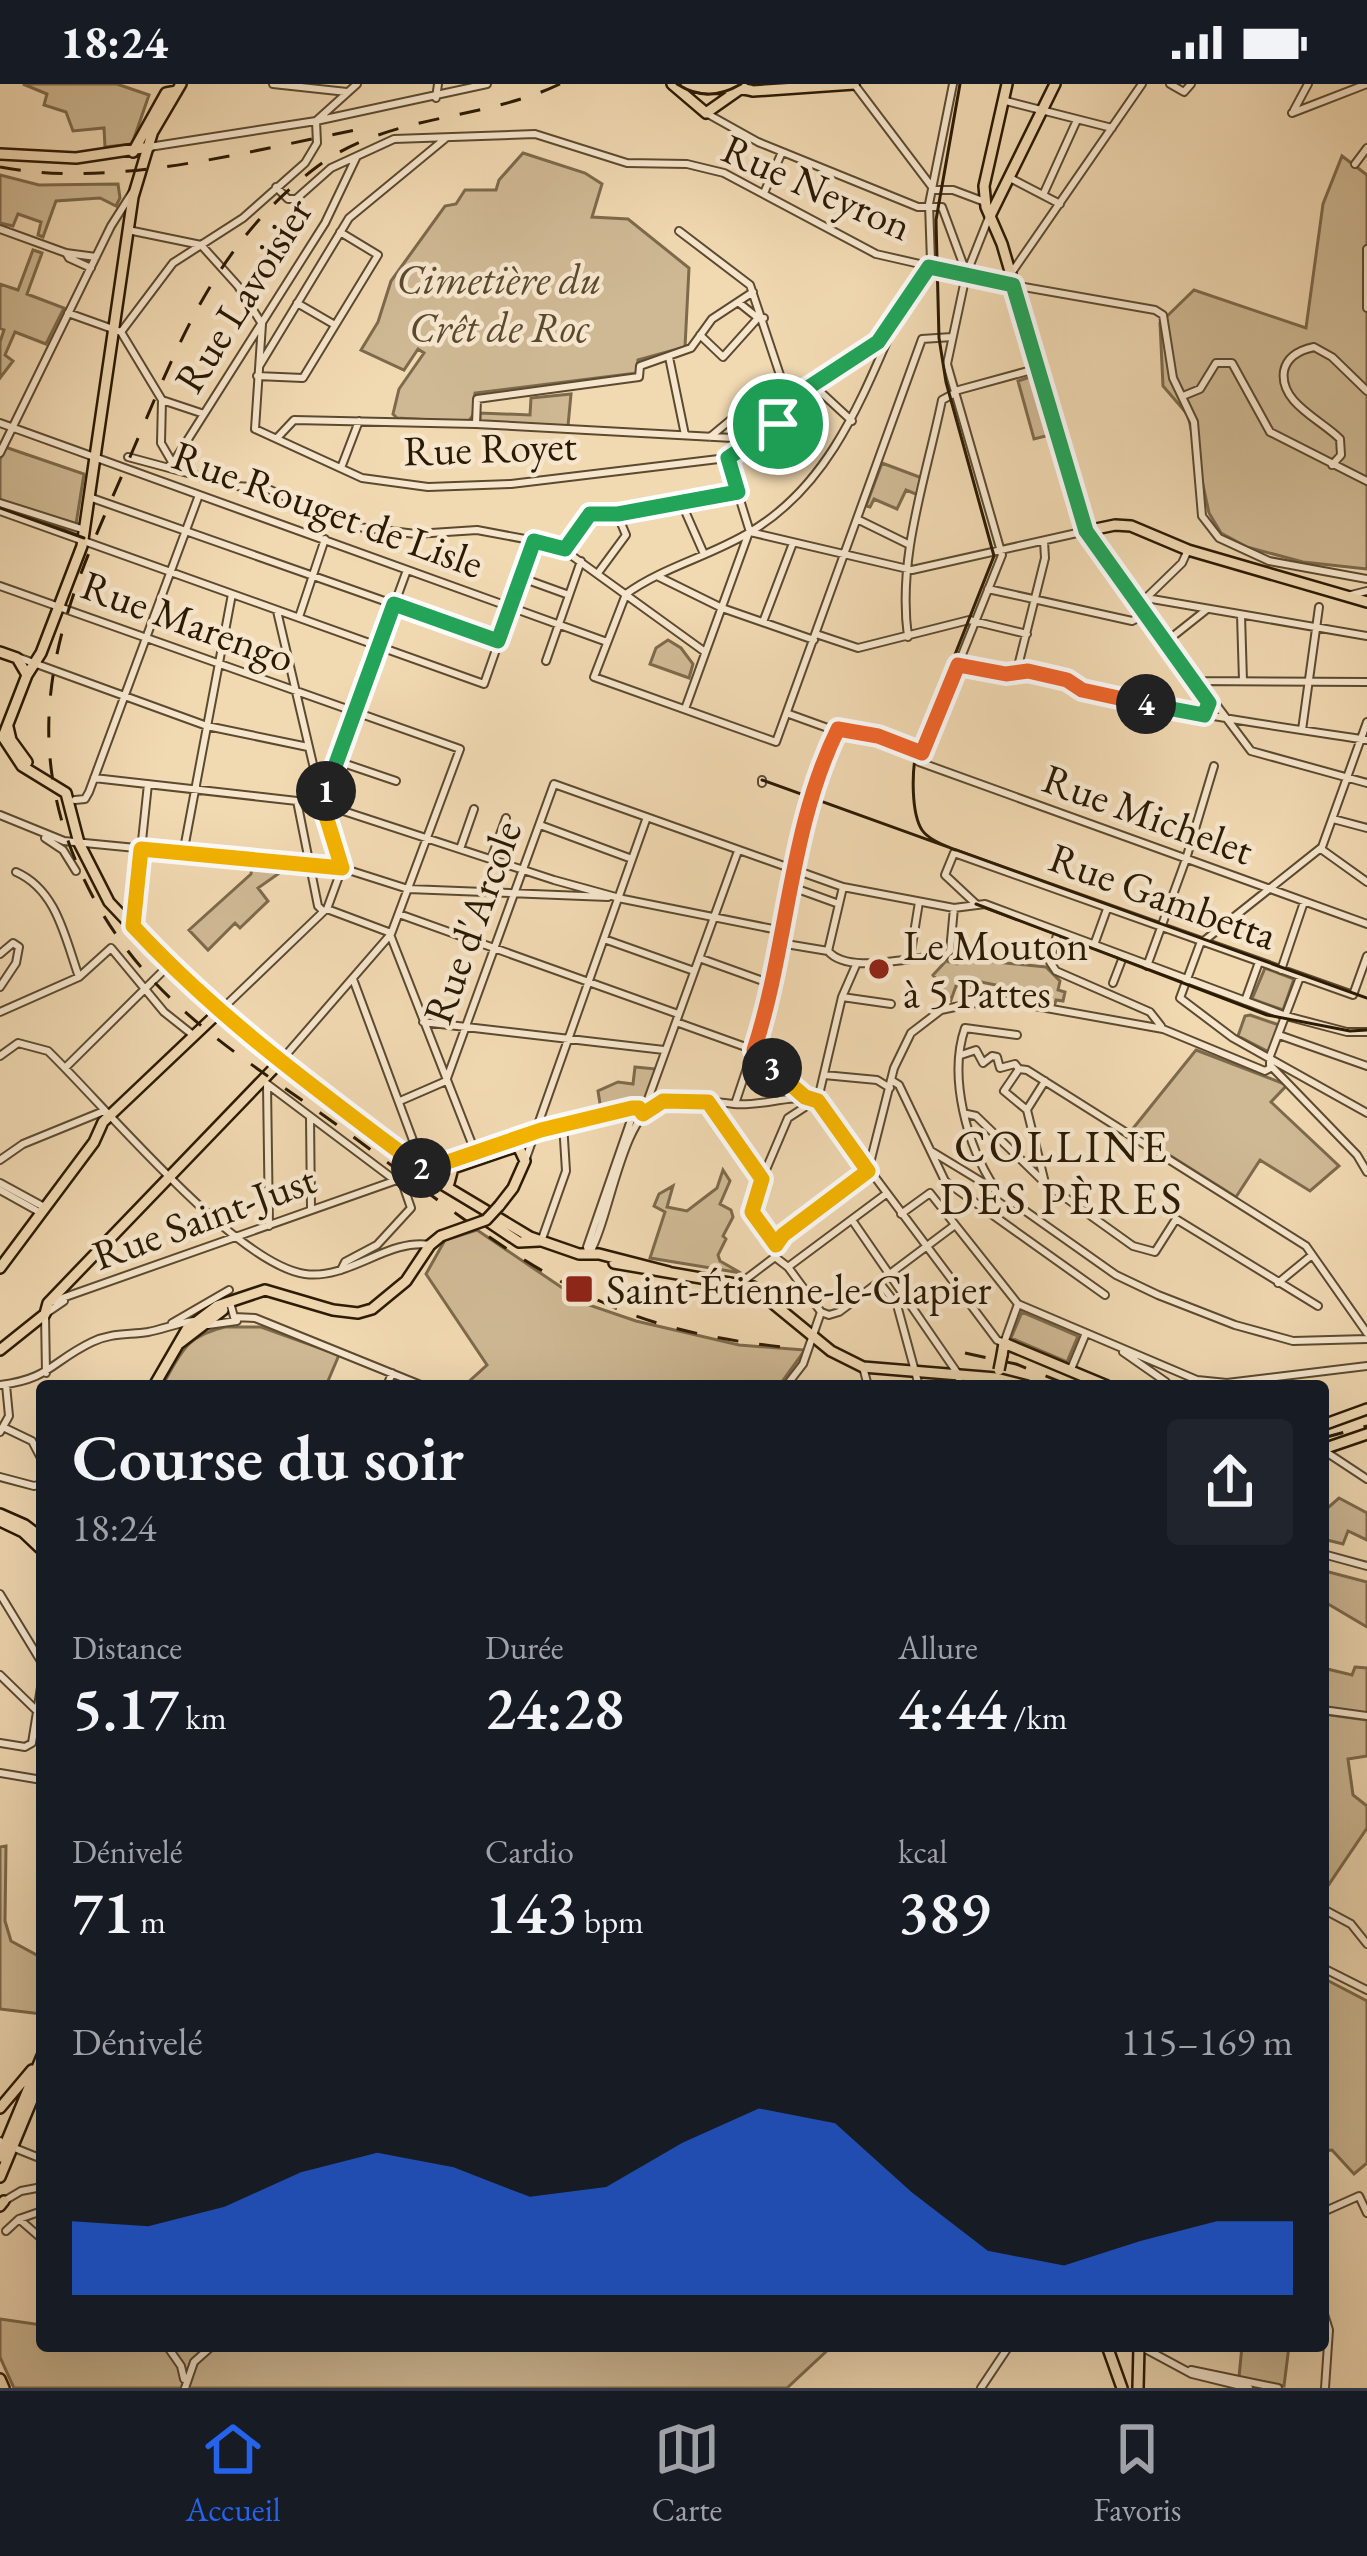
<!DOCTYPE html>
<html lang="fr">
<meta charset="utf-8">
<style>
body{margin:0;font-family:"EB Garamond",serif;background:#20242c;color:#f1f3f6;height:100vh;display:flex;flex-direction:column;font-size:45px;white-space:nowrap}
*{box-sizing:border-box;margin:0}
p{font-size:39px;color:#9ea1a6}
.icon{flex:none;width:66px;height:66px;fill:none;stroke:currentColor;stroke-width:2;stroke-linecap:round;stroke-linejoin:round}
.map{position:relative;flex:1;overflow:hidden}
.side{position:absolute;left:36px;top:1296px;width:1293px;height:972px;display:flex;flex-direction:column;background:#171b24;border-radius:12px;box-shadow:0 12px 48px #0002}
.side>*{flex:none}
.pin{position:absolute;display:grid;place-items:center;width:102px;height:102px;color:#fff;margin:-51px;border:6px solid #fff;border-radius:50%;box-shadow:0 3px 12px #0007}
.km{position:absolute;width:60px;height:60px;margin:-30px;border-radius:50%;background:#222;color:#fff;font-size:33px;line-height:60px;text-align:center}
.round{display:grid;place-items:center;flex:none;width:126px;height:126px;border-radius:12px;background:#20242c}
.overview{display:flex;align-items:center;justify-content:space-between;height:204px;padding:0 36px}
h1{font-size:66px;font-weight:600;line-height:90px}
.stats{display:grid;grid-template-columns:repeat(3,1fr);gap:18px;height:204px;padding:12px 36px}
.stats div{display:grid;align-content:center}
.stats b{font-size:60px;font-weight:600}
.stats small{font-size:33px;font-weight:400}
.stats p{font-size:33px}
.chart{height:336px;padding:24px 36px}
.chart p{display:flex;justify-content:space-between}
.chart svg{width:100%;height:216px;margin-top:12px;fill:#2563eb;opacity:.7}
.status{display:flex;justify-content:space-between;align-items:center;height:84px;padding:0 60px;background:#171b24;direction:ltr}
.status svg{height:33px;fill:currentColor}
.tab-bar{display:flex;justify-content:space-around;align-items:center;height:168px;border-top:3px solid #363941;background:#171b24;font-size:33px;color:#9ea1a6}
.tab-bar a{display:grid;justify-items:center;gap:6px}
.tab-bar .selected{color:#2563eb}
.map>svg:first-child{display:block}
</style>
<div class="status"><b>18:24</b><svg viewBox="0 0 49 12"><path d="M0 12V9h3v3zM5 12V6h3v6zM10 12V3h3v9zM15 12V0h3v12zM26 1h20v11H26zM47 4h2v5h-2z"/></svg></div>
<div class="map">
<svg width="1367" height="2304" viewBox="0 0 1367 2304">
<rect width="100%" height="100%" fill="#f1d9b2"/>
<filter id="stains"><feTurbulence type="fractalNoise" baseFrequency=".00167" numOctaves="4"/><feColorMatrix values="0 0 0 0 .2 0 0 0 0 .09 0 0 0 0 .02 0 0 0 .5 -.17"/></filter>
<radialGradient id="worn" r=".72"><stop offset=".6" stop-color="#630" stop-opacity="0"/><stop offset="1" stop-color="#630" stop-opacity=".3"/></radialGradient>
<path fill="#cfb994" stroke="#7d6a4c" stroke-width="3" d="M23,0H117L149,11L132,60L105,63L104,44L73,47L66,28L44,21L47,10Z
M523,69L585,89L602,100L592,133L628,135L689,184L685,263L638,276L637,289L475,309L473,331L468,338L397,334L393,330L399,305L424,269L418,265L404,286L361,266L378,238L391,197L445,122L456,120L465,106H496L499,96Z
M1342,72L1367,91V485L1303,478L1247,463L1221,449L1209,429L1188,331L1163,302L1160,239L1194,206L1306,244L1323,120Z
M0,91L39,101L118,100L120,114L116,122L100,114L56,117L43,153L38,151L41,138L18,130L13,142L0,139Z
M33,166L42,169L27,210L64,224L46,260L15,248L5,271L13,277L0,294V258L4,246L0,244V200L18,206Z
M1030,293L1050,351L1034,355L1018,297Z
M571,310L568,342L480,338V329L530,331L531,314Z
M5,363L84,390L76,440L0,416V376Z
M882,379L922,394L918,411L906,406L897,425L874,415L870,423L866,422Z
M668,556L681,564L693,580L689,594L650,580L656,564Z
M252,781L273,784L278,790L258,804L268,817L240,844L235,839L208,866L189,846L251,790Z
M966,875L1046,883L1060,897L1058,906L1065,908L1063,917L1056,916L1054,923L1034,919L1035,909L976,897L974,903L956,902L951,916L933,891L946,877L957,880Z
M1265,884L1294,895L1283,926L1252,915Z
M1250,931L1279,941L1269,968L1238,952L1245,932Z
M1196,966L1287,1001L1271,1018L1339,1082L1310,1107L1260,1076L1236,1113L1131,1047Z
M635,983L656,985L644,1018L601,1026L598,1007L618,998L633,1000Z
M723,1086L730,1097L720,1120L731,1126L733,1133L723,1152L726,1155L718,1171L720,1177L741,1189L650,1174L665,1128L654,1122L659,1110L673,1102L667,1123L687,1127L717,1104Z
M477,1146L586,1220L636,1237L739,1261L805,1266L779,1302H464L487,1281L426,1190L445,1156Z
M1022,1228L1078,1252L1067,1278L1011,1254Z
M225,1243H261L339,1271L328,1297L338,1302H162C181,1269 185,1252 225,1243Z
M1339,1414L1367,1429V1456L1348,1447L1343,1460L1323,1455V1428Z
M1325,1487L1367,1498V1543L1323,1517Z
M1355,1583L1367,1584V1630L1323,1624V1584L1352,1591Z
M1323,1630L1367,1636V1672L1348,1675L1353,1711L1367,1722V1744L1323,1809Z
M6,1762L5,1837L11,1857L42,1874V1930L0,1925V1763Z
M1323,1894L1367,1917V2079L1354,2090L1332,2066L1323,2067Z
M0,2235L42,2241V2262H832L787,2304H14L0,2273Z
M1242,2262H1289L1284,2302L1239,2293Z"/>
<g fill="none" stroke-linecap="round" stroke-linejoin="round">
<g stroke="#5c4a2f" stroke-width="10">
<path id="minor" d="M273,0L347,8
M854,0L932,103
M1170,0L1184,8L1191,0
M436,14L438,0
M1006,17L1112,44
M1294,26L1308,0
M706,29L758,58L918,123H942L966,188
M1292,29L1367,0
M149,63L316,37L487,0
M1355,80L1367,64
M1010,94L1060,120
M276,103L288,115H296L331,84L394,55L535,50L627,79L687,80L724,89L876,170L1007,200L1155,226L1163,231L1173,294L1194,338L1202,432L1219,454L1269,477L1367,495
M933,106H953L985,118
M764,109L782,68
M1043,111L1077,36
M989,133L966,191L947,280L1002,471L919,678L1367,840
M0,145L66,169L96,173
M128,146L201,161
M679,147L750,201L781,294L793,314
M202,162L238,202L262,240
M1367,165V224
M66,169L69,174L91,184
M1010,191L1142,0
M738,218L758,234
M297,219L335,241
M68,229L121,248L162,316L161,359L172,378
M262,240L255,345L362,394L428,403L511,400L727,374L776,344L778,337L771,328
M121,248L173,179L243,134L305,79L317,59L316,37L357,0
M700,251L723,273L758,234H764
M669,273L685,351
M260,281L349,134L446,54
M257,292L303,294L378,171L340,148
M813,301L852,337
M955,307L1039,284
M1183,312L1200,305L1216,279H1232L1270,348L1367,397
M162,316L204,330
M0,339L607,558
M476,340L477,315L639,293L640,282L691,264L712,235L753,208
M278,353L294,336L476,340L733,354L878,258L926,190L931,177L929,120L953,0
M710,353L781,294
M0,369L111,142L132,109
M128,373L236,402L266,404L349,442L416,450L477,446L557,461L705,568
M727,374L750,448
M173,379L325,139L356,74
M1332,381L1341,371L1340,355C1322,336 1279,319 1284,287C1287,272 1300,266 1314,263L1332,273L1367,307
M341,384L359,337
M89,413L498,557
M681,418L704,470
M0,419L85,446
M0,427L484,600L534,457
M857,435L910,461
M750,448L912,486L1086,447L1251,667L1367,699
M565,465L590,430H618L738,408
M598,489L626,451L618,432
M657,492L722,524L814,556
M522,494L569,511
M0,502L460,665L391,850L279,979
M988,505L1132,537L1146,530
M626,510L594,593L776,658L922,255L952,253
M626,510C663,483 711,472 750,448C828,402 860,319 895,239
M1351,511L1367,507
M1146,514L1367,552
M1146,514L1182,479L1188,466
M1241,531L1243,597
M299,533L325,455
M763,538L793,459
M816,550L858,564L969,536L1027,550
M908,553C897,473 926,394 942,316L955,309
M1167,557L1206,526
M20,574L207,642L308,663
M546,577L581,477
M957,581C980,585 999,587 1021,586C1047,585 1069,603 1092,608C1182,629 1275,642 1367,656
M1017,586L1045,474L1044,457
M1197,597L1367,598
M685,625L748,451
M789,630L836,647L878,652L922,669
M1367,638L1322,763L1200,860L1180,914L1233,954L1367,1029
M1302,646L1319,523
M337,677L396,697
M94,694L297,717L318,822L323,827
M762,696V699
M75,716L85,715L89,708L199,411
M323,716L407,486
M325,721L554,796L623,815L783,847
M0,731L64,757L342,784L320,710L277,527
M1333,735L1367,744
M540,741L632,775
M45,754L63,766L76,787
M460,765L474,725
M1321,765L1367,798
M183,770L232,510
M491,775L506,734
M16,788C57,806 65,854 79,893
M792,803L839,820
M976,820L945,791L954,769L1353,911L1367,872
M327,825L342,784L408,805L608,813
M327,825L391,849
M399,830L678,930
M133,842L148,700
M1058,847L1050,878L1056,887L1150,928L1161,942
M391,853L476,1070
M604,855L694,887
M780,859L828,867C849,892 913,871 945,872L950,867L954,824
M1094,861L1107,825
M828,867L843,803
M0,870L13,859L19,863L16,879L0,903
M699,874L774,901
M910,874L919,818
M1147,882L1186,775L1214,682
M1281,886L1304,818
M353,895L424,1086
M1113,899L1123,873
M842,913L891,920
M1245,917L1259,878
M221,926L324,827
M0,928L79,893L111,864L164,928L193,951
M423,938L664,966
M676,938L754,966L805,1013
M1279,951L1367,982
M961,971L976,966L983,979L992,972L997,973L1000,984L1015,980L1019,985
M0,972L18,959L48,967C104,1021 235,1180 305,1190C349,1196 388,1154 430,1161
M1270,972V981L1357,1071L1367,1088
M1270,972L1300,893
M65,984L168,882
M824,991L877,996L890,1004
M891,996L899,1001L945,1097L1105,1211
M263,997L396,1097
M267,1001L269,1142
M818,1015L842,913L856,881
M400,1017L446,997L554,700L843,803L954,824L985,820L1286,932L1347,948H1367
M818,1017L997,1256L1004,1259L1018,1220
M708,1018L762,1095L752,1128L776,1161L775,1173
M735,1020L772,909L811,717L836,647
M1028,1024L1045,997
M1027,1026L1004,1007L1019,985L1027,986L1306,1162L1367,1249
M1027,1026L1045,1099L1133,1162L1155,1168L1176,1135L1318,1222
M967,1030L976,1032L1044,1098
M310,1033L311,1125
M931,1067L997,1107L1116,1191L1158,1211L1235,1241L1293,1257L1367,1255
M0,1076L23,1060L104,1027
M525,1077L647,733
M435,1087L453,1084
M868,1087L894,984L911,949L941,926L955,923L996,915L1163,945L1265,987L1272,983
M762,1095L788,1034L805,1023L808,1014
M0,1099L44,1123
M995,1104C967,1062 948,993 965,944L1017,951
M0,1106L41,1129
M901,1130L930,1109L1018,1220L1197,1296L1227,1299L1367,1282
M852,1136L958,1290L961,1302
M543,1152L566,1087L563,1039
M776,1161L783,1151L868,1087
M589,1170L587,1163L631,1036L647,1018L738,767
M589,1170C610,1135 621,1034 658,1019C680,1010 711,1018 734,1020C762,1023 791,1009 818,1017
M775,1173L788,1183L821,1228L803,1280L786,1302
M788,1183L886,1110
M341,1186L345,1178L377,1161L411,1124L401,1095
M742,1198L775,1173
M879,1198L897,1221L919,1302
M1278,1199L1312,1171
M51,1218L536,1047L639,1024
M231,1222L234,1233L255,1234L423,1302
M821,1228L829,1231L839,1228L955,1141
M172,1239L229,1206
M208,1241L237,1237
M1123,1268L1166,1298L1165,1302
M863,1283L868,1302
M1071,1285L1086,1249
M46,1289L45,1230L64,1217
M0,1301C50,1295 52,1277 92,1258C110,1249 128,1251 148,1248C163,1245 178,1239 194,1237
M387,1302L392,1289
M5,1344L32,1357L42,1376
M0,1348L9,1332L6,1301
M1323,1366L1367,1395
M0,1393L34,1402L42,1400
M1323,1470L1367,1482
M0,1510L42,1579
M0,1591L37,1627
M1323,1626L1367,1632
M0,1659L25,1663L32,1659L42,1597
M0,1689L42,1696
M1323,1825L1351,1840L1367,1860
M1323,1884L1367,1906
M0,2057V2058
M17,2065L42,2075
M4,2117L21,2107L42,2103
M1323,2128L1359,2112L1367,2129
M19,2135L42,2155
M6,2147L19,2135L42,2127
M1323,2227L1329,2246L1325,2304
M167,2262L181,2282L184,2295
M1140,2262L1192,2290L1249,2304
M1191,2286L1278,2304
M185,2304L194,2278L212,2262
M981,2304L1009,2262"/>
</g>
<g stroke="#2b1a03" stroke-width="14">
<path id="major" d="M672,0L706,29L743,3
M686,0C709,9 732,0 753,7L854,0
M1007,0L984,102L986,123L1002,160L1086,447L1115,441L1131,442L1188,466L1367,518
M152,50L133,113L82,462L41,569L27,591L3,653L22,682L66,709L79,759L109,818L177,890L283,982L435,1096L530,1153L579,1170H599L669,1188
M151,51L181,0
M133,68L166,9L177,7
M0,70L76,74L149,63
M991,130L1055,0
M0,568L17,574L27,591
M8,643L11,656L27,678
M449,1099L453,1084L518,1062L525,1077L513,1104L499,1122
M486,1136L519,1158L539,1157
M614,1179L753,1203L831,1267L863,1283L996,1294L1027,1302
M0,1184L94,1058L103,1038L220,927
M180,1259L223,1226
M0,1266L45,1230L48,1219L279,979
M1002,1271L1004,1259L1107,1302
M154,1302L187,1245L217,1222L265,1206L333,1226L358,1229L372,1225L406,1197L430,1161L441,1152
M1323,1341L1367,1325
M1323,1365L1367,1350
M0,1430L25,1441L42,1454
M0,1437L23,1448L42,1466
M0,2024L32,1986
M0,2073L42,1972
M0,2093L42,1992
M0,2122L4,2117
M1107,2262L1122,2304
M0,2295L4,2304
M1138,2304L1139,2262"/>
</g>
<use href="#minor" stroke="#f6e6cd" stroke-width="6"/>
<use href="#major" stroke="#f1d9b2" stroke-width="9"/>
<path stroke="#2b1a03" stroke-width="3" d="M677,0C699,14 719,13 741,0
M0,424L84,454
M762,696L1367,914
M955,766C944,761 929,756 922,746C911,729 912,688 916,669L994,472L946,298L939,254L936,136L960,0
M976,820L1267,931L1350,947L1367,946"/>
<path stroke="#2b1a03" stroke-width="3" stroke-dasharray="21 21" stroke-linecap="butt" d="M560,0C480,38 386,29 314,85C216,160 180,256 133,366C88,471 35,573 52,691C61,755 89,816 128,867C184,941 270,992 344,1046C426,1106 509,1176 602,1218C664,1247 732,1258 800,1265
M0,83C115,105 247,67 361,45
M965,1269L1016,1280L1071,1302
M1323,1354L1367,1342"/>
<g stroke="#2b1a03" stroke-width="14" stroke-linecap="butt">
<path id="major-bridge" d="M441,1152L486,1136L499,1122
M999,1286L1002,1271"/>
</g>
<use href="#major-bridge" stroke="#f1d9b2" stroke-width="9"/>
</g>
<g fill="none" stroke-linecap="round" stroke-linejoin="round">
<g stroke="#fff" stroke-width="24">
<path id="split-1" d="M326,707L394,520L498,557L534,457L565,465L590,430H618L738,408L728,374L778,340"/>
</g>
<g stroke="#fff" stroke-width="24">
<path id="split-2" d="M326,707L322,719L342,784L141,765L133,842C219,935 320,1008 421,1084"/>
</g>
<g stroke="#fff" stroke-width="24">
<path id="split-3" d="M421,1084L424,1086L541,1046L632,1024H639L643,1030L663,1017L708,1018L762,1095L752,1128L776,1161L783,1151L868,1087L818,1017L805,1013L772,984"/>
</g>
<g stroke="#fff" stroke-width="24">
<path id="split-4" d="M772,984L754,966C788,862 789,744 838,645L878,652L922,669L958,581L1006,590L1028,587L1067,596L1082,606L1146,620"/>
</g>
<g stroke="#fff" stroke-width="24">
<path id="split-5" d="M778,340L771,328L878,258L929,183L1013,201L1086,447L1209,619L1204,631L1146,620"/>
</g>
<use href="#split-1" stroke="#22a559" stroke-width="15"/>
<use href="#split-2" stroke="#f5b400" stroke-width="15"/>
<use href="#split-3" stroke="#f5b400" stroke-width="15"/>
<use href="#split-4" stroke="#f0652b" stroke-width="15"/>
<use href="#split-5" stroke="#22a559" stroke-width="15"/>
</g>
<g fill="#8f2418" stroke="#f6e6cd" stroke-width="4.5">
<circle cx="879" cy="885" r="12"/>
<rect x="564" y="1190" width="30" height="30" rx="6"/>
</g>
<g text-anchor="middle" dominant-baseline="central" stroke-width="9" stroke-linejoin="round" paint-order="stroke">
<g font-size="42" fill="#2b1a03" stroke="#f6e6cd">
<text transform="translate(817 103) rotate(24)">Rue Neyron</text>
<text transform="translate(243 211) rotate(-58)">Rue Lavoisier</text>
<text transform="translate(490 364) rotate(-2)">Rue Royet</text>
<text transform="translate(328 425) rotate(20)">Rue Rouget de Lisle</text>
<text transform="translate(188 537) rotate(20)">Rue Marengo</text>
<text transform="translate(1148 730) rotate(20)">Rue Michelet</text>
<text transform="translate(1163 812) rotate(20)">Rue Gambetta</text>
<text transform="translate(472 838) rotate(-70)">Rue d'Arcole</text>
<text transform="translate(204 1133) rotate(-20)">Rue Saint-Just</text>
</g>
<g font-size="42" font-style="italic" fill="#5c4a2e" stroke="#f6e6cd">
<text x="499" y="195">Cimetière du<tspan x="499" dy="48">Crêt de Roc</tspan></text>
</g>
<g font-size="42" fill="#2b1a03" stroke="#f6e6cd" text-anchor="start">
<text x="903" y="861">Le Mouton<tspan x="903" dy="48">à 5 Pattes</tspan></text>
<text x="606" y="1205">Saint-Étienne-le-Clapier</text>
</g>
<g font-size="45" letter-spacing="3" fill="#2b1a03" stroke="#f6e6cd">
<text x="1062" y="1062">COLLINE<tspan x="1062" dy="52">DES PÈRES</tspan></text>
</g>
</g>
<rect width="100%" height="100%" filter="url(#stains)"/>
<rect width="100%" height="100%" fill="url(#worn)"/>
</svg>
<div class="pin" style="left:778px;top:340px;background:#1e9e55"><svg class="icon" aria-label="arrive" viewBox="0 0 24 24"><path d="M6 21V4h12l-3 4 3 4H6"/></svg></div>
<b class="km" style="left:326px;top:707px">1</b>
<b class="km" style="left:421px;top:1084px">2</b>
<b class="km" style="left:772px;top:984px">3</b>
<b class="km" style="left:1146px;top:620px">4</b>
<section class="side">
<div class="overview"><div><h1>Course du soir</h1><p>18:24</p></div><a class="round"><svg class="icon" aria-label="share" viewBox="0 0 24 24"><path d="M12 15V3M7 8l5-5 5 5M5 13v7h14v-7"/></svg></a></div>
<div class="stats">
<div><p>Distance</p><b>5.17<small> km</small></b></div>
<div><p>Durée</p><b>24:28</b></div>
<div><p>Allure</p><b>4:44<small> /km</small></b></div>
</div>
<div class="stats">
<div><p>Dénivelé</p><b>71<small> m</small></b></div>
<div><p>Cardio</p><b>143<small> bpm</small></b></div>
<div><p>kcal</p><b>389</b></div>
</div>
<div class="chart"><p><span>Dénivelé</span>115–169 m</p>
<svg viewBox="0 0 160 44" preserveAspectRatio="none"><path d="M0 44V29L10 30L20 26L30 19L40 15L50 18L60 24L70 22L80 13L90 6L100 9L110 23L120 35L130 38L140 33L150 29L160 29V44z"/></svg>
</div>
</section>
</div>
<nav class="tab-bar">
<a class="selected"><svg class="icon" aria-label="home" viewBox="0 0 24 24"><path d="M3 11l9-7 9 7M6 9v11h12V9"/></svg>Accueil</a>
<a><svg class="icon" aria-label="map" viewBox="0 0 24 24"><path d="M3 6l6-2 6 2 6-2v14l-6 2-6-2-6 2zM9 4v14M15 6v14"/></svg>Carte</a>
<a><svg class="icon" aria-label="saved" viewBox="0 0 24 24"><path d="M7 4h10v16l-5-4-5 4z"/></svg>Favoris</a>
</nav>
